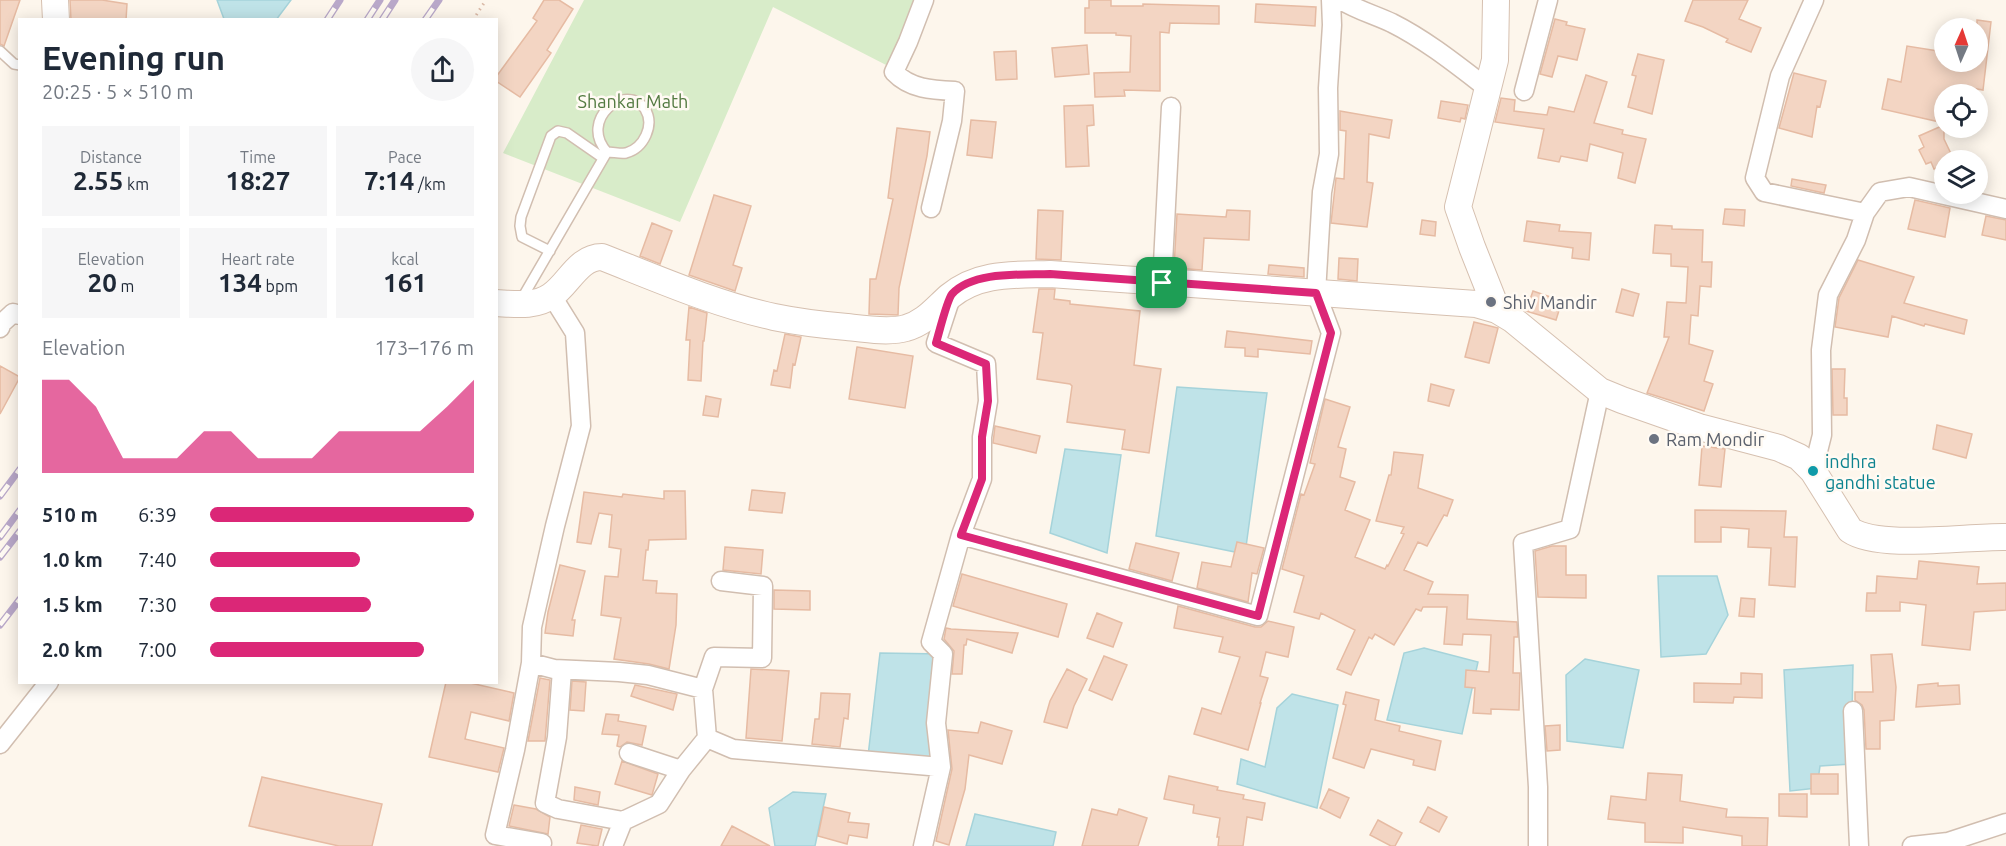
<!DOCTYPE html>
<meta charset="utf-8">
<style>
body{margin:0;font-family:Ubuntu,sans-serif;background:#f6f6f7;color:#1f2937;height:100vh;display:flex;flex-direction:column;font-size:22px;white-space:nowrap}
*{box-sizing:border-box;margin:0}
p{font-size:20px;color:#747a83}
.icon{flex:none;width:33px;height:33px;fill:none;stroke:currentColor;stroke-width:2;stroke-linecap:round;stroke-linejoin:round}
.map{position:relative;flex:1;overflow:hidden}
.sheet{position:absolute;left:18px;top:18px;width:480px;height:666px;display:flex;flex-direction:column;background:#fff;border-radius:0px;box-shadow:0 3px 15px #0003}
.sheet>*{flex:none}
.needle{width:39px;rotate:3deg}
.fabs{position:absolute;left:1934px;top:18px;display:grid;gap:12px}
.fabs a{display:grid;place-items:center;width:54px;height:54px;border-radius:50%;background:#fff;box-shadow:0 3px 15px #0003;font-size:30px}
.pin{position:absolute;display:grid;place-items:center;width:51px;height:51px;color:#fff;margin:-26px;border-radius:12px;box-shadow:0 3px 9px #0006}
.round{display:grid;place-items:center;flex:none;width:63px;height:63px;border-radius:32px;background:#f6f6f7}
.overview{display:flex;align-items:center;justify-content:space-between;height:102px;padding:0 24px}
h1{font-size:33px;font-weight:600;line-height:45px}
.metrics{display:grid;grid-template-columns:repeat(3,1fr);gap:9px;height:102px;padding:6px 24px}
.metrics div{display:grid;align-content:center;border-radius:0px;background:#f6f6f7;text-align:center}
.metrics b{font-size:26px;font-weight:600}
.metrics small{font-size:16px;font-weight:400}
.metrics p{font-size:16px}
.chart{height:168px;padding:12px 24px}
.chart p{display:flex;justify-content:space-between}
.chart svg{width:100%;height:108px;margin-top:6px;fill:#db2777;opacity:.7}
ul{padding:0 24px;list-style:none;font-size:20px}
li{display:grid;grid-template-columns:96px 72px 1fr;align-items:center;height:45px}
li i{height:15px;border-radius:8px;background:#db2777}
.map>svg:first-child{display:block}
</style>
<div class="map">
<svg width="2006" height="846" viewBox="0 0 2006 846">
<rect width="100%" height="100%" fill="#fdf6ec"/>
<path fill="#d8ecc9" d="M584,0H917L890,67L773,7L680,222L503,153Z"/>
<path fill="#bfe3e8" stroke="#a5d3da" stroke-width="1.5" d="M217,0H291L276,20L224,19Z
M1177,387L1267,393L1245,554L1156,536Z
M1065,449L1121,455L1107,553L1050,533Z
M1658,576H1717L1728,615L1706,654L1661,657Z
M1424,648L1478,662L1462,734L1387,720L1404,653Z
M880,653L943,654L936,723L946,762L868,756Z
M1585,659L1639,670L1623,748L1567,741L1566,675Z
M1853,665L1851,764L1820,766L1817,788L1790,791L1784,670Z
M1292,694L1338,705L1317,808L1237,784L1241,759L1265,767L1277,708Z
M793,792L826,794L815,846H775L769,808Z
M975,814L1056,832L1053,846H966Z"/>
<path fill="#f3d5c3" stroke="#e6bba3" stroke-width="1.5" d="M0,0H20L4,46L0,44Z
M70,0H102L127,4L126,20H71Z
M544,0H559L573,9L547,50L551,53L520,97L496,81V77L537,21L533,18Z
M1089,0H1111V6H1143V4L1219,6V24L1170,23L1169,33L1160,32V91L1124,90L1125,96L1095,97L1094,73L1130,72L1131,36L1116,35V33H1085V8H1089Z
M1693,0H1748L1739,19L1761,28L1751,52L1726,42L1728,39L1703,27L1685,21Z
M1256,4L1316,7L1315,26L1255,22Z
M1555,19L1567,22L1566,25L1585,29L1577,60L1558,56L1552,77L1540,74Z
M1977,20L1991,22L1983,90L1956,85L1954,94H1944V123L1882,109L1888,79L1901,82L1907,46L1944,52V62H1977Z
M1087,45L1089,74L1055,77L1052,48Z
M1016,51L1017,79L996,80L994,52Z
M1638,54L1664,60L1652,114L1628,107L1636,76L1632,75Z
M1794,73L1826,81L1820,107L1817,106L1812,137L1779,128Z
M1586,75L1607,82L1594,123L1623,130L1622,134L1646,139L1635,183L1618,178L1623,153L1590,144L1587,161L1561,156L1559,162L1538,158L1544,129L1495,122L1501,98L1515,100L1514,111L1547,115L1549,107L1574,112Z
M1441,101L1468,105L1465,119L1461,118L1460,122L1438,118Z
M1093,105L1094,125L1087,126L1089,166L1066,167L1064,106Z
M1340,111L1392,120L1389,138L1369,134L1367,182L1373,183L1367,227L1331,223L1336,178L1344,179L1346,131L1340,130Z
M971,120L996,122L992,158L967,155Z
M1944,125V139L1954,160H1944V165L1934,169L1931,162L1926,164L1919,150L1924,147L1919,136Z
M897,128L930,132L927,156L899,288L898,315L869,314L870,279H876L893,199L888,198Z
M1792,179L1826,185L1824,193L1791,186Z
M714,195L751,206L733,265L742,268L735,291L689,275Z
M1915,200L1950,208L1945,237L1908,229Z
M1725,209L1745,210L1744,226L1723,224Z
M1038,210L1063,211L1061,260L1036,259Z
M1227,210L1250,211L1249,240L1204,238L1202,270L1174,268L1177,214L1226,217Z
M1986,216L2006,220V240L1982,235Z
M1422,220L1436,222L1435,236L1420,234Z
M1527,221L1560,225L1559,231L1591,233L1589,260L1572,258L1573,248L1524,241Z
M652,223L672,231L660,264L640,256Z
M1655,225L1672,226V229L1703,230L1702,262H1712L1711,287L1700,286L1698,316L1691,315L1689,344L1713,351L1704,381L1713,384L1704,411L1647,393L1669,337H1664L1667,302L1686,303L1688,267L1671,266V254L1653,253Z
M1339,258L1358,259L1357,281L1338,279Z
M1858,260L1914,277L1904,303L1967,320L1964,334L1925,324L1924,326L1892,316L1888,337L1835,327L1839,298Z
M1269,265L1304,268V277L1268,274Z
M1039,289H1055L1054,299L1070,301V304L1140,311L1134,365L1161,369L1149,453L1122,449L1125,430L1067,422L1072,386L1070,384L1037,379L1043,333L1033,332Z
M1622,289L1639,294L1633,316L1616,312Z
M1533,291L1562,301L1556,320L1526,311Z
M689,307L707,313L704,341H703L701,381L688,380L690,340H686Z
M1474,322L1498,328L1489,363L1465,357Z
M1227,331L1312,341L1310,354L1258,349V357L1245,356V348L1225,347Z
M785,334L801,337L795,365L793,364L790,388L771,385L774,370L777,371Z
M857,347L913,356L905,408L849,399Z
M0,366L20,377L0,414Z
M1832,369H1845L1844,398H1847V415H1833Z
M1431,384L1454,390L1449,406L1428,401Z
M706,396L721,399L718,417L703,415Z
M1325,399L1350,407L1338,447L1346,449L1340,477L1355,482L1345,510L1370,520L1355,557L1385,569L1387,565L1388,566L1404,534L1401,533L1404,527L1376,521L1389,475H1391L1394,452L1423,455L1418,488L1453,500L1447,516L1444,515L1427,546L1418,542L1404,570L1433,582L1428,594L1468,595L1467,619L1517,622L1518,637H1514L1513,673H1520L1519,710L1491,709V714L1473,713L1475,688L1465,687L1466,670L1489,672L1491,635L1463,634L1462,645L1444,644L1447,607H1423L1421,611L1416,609L1394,645L1375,634L1372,639L1369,637L1351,675L1337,669L1355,630L1321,613L1319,619L1294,612L1304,576L1282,569L1301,494L1304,495L1315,464L1310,463Z
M1937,425L1972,434L1966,458L1933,449Z
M995,426L1040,436L1036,453L993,443Z
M1702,446L1725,449L1721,487L1699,485Z
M752,490L785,493L782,513L749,510Z
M664,491H685L686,539L649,540L648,550H646L643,580L657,581L656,593L677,594L676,625L669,669L649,664L614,659L621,618L601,615L605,576L618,577L621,549L609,547L612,515L599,513L591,544L577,542L584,492L622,497L623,494L664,499Z
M1695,510L1786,511L1784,537H1797L1795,587L1769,585L1771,548L1748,547L1749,529L1721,527V542H1695Z
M1237,542L1264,548L1257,574L1252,573L1248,602L1197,588L1202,562L1231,567Z
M1136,543L1179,553L1172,581L1129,569Z
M1552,546H1566V575H1586V598L1538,597L1535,551Z
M725,547L763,550L761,574L723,570Z
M1919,561L1979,567L1977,584L2006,583V610L1974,612L1970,650L1922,645L1926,605L1900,602V611H1866L1867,593H1876L1877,576L1917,579Z
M560,565L585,571L572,620H575L573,636L545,633L548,612Z
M962,574L1067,604L1058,637L953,606Z
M774,590L810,591V610L774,609Z
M1741,598L1755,599L1754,617L1739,616Z
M1178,606L1255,627H1261L1268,621L1294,627L1288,657L1266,652L1260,676L1268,678L1260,703H1261L1248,750L1194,734L1202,708L1221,714L1240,657L1219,652L1223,637L1174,628Z
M1097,613L1122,623L1113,647L1087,638Z
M946,628L951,629L1018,633L1012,653L967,639L966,645H964L962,674H952L954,651L944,639Z
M1892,654L1896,687L1894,720L1880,721V749H1866L1864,710L1862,705L1855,700V692H1873L1871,655Z
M1104,656L1127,665L1112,700L1089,690Z
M751,669L789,671L782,741L746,738Z
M1067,669L1087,679L1074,706L1067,728L1044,722L1050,701Z
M1741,673L1762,674V698L1734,697L1733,703L1694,702V683L1741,684Z
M540,678L550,680L545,741H528Z
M572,681L586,682L584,711L570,710Z
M446,682H466L514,693L509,721L471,712L465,739L504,748L498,772L429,757Z
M1938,683V686L1959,685L1960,704L1916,707L1918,685Z
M635,685L677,694L673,710L631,696Z
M1346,692L1379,700L1375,720L1400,726L1399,731L1441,741L1435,770L1413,765L1414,760L1371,749L1364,768L1333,758L1346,705L1343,704Z
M821,693L850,694L848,719L844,718L840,747L812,744L815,719H819Z
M606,714L619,715L618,721L646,726L642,745L627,742L620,747L617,746L619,735L602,734Z
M981,722L1012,731L1002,764L969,755L965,789L949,845L936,841L952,769L948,730L978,733Z
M1560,725V750L1547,751L1545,726Z
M622,761L658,774L652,795L615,784Z
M1648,773L1682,775L1680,801L1727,809L1726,817L1768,818L1767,846H1742V836L1683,827V843L1645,842V823L1608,819L1611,796L1646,800Z
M1811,774H1838V794H1811Z
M1169,776L1218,787L1217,790L1244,795L1243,799L1265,803L1262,820L1247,817L1243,846H1218L1219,837H1217L1220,818L1193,813L1194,805L1164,799Z
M262,777L382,804L372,846H339L249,826Z
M575,787L600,792L598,805L574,800Z
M1329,789L1349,798L1340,818L1320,808Z
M1779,794H1807V817L1779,816Z
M514,805L536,809L550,817L548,834L509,826Z
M824,807L850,813L848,822L869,824L867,838L849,835L847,844L818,836Z
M1428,807L1447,817L1439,832L1420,822Z
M1092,809L1117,815L1119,809L1147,818L1138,846H1082Z
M1378,820L1402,833L1395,846H1391L1370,835Z
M581,825L602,829L598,846L577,843Z
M732,826L770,846H721Z"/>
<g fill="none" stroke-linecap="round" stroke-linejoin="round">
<g stroke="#d1beb0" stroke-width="12">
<path id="lane" d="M0,51L14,64L20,65
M550,251L522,237L520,226L521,217L551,136L558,131L567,133L603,158
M521,300L607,152C578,120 626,81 645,109C655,125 644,148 626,153C621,154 613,152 607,152"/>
</g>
<g stroke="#d1beb0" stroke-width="21">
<path id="street" d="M924,0L908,42L894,72C910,89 932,90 955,91L952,121L931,208
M1341,0C1357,10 1375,15 1392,23C1426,40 1457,65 1487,88
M1814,0L1780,76L1755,178L1764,192L1865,213
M1524,91L1548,0
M1162,283L1171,107
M552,296L575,333L581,426L555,526L532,627L531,663L554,669L619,672L648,675L703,689L714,657L762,658L763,586L721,581
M0,328L2,323L13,313L20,315
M1813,471L1822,435L1821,350L1828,295L1856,240L1865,213L1880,192L1909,187L2006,209
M961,535L1258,616L1331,333L1316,293L1322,192L1329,154L1328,88L1332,25L1331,0
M531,663L515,750L495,835L542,843L541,846
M562,670L557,737L545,803L558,809L623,821
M703,689L707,738L733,749L941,767
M1853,711L1859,846
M0,744L49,682
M629,753L681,770
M613,846L623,821L659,804L681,770L707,738
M923,846L941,767L936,723L943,654L931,642L961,535L982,479V437L988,401L986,364L936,343L951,297
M1538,846V787L1523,543L1570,529L1600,391
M1912,846L1948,842L2006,823"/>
</g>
<g stroke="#d6c0b0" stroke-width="28">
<path id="secondary" d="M55,0L56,20
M1496,0L1495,60L1458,207L1472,247L1497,310
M496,303C515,304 535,307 551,296C569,284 578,257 602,257C658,279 715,304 774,317C798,322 823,325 847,327C864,329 890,333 906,328C925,323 936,308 950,296C979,272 1014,275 1050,274L1476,304L1497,310L1512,319L1600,391L1622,400L1699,427L1779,448L1799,457L1813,471L1850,530C1879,550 1968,536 2006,537"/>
</g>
<path stroke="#d9b8a5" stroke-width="3" stroke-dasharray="1.5 4.5" stroke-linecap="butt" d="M473,20L486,0"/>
<use href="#lane" stroke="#fff" stroke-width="9"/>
<use href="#street" stroke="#fff" stroke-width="18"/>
<use href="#secondary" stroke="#fff" stroke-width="26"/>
<g stroke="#b9a8c9" stroke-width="7">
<path id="rail" d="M327,20L340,0
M367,20L380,0
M382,20L395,0
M425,20L439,0
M0,496L20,469
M0,537L20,510
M0,557L20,531
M0,625L20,599"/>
</g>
<use href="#rail" stroke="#fffaf3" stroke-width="4.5" stroke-dasharray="14" stroke-linecap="butt"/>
</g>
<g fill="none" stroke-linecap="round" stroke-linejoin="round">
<g stroke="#fff" stroke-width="12">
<path id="route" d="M1050,274L1316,293L1331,333L1258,616L961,535L982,479V437L988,401L986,364L936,343C939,333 947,300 952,294C973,271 1022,275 1050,274Z"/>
</g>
<use href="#route" stroke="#db2777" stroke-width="8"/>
</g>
<g fill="#6b7280" stroke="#fffaf3" stroke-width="2">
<circle cx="1491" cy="302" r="6"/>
<circle cx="1654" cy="439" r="6"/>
</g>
<circle fill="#0f9aa8" stroke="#fffaf3" stroke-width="2" cx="1813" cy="471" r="6"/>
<g text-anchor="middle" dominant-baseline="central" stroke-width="5" stroke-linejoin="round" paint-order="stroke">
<g font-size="18" fill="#537a41" stroke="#fffaf3">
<text x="633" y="101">Shankar Math</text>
</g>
<g font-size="18" fill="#5b616d" stroke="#fffaf3" text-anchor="start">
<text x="1503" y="302">Shiv Mandir</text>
<text x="1666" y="439">Ram Mondir</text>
</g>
<g font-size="18" fill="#0d838f" stroke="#fffaf3" text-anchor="start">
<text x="1825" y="461">indhra<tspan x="1825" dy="21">gandhi statue</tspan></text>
</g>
</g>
</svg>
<div class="fabs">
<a><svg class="needle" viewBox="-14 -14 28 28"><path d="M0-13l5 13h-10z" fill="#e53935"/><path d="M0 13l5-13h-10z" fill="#747a83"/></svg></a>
<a><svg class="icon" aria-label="locate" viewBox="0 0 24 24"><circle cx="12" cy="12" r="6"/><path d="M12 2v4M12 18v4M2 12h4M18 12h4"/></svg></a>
<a><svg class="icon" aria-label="layers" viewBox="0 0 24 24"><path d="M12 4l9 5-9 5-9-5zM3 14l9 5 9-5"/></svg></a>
</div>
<div class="pin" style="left:1162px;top:283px;background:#1e9e55"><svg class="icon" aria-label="arrive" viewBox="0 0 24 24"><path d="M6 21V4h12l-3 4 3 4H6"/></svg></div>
<section class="sheet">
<div class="overview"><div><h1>Evening run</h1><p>20:25 · 5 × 510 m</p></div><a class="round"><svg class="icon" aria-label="share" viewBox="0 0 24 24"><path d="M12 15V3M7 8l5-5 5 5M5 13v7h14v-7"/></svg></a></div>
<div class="metrics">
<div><p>Distance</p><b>2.55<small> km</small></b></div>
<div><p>Time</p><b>18:27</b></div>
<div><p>Pace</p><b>7:14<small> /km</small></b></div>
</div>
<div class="metrics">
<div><p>Elevation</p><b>20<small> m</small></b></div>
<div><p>Heart rate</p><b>134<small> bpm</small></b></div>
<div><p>kcal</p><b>161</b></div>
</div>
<div class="chart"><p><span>Elevation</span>173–176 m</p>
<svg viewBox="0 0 160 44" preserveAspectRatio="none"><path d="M0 44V6L10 6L20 17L30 38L40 38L50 38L60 27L70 27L80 38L90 38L100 38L110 27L120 27L130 27L140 27L150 17L160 6V44z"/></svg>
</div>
<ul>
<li><b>510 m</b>6:39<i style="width:100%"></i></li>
<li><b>1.0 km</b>7:40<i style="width:57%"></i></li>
<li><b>1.5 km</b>7:30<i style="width:61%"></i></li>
<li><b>2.0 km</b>7:00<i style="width:81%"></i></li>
</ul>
</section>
</div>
